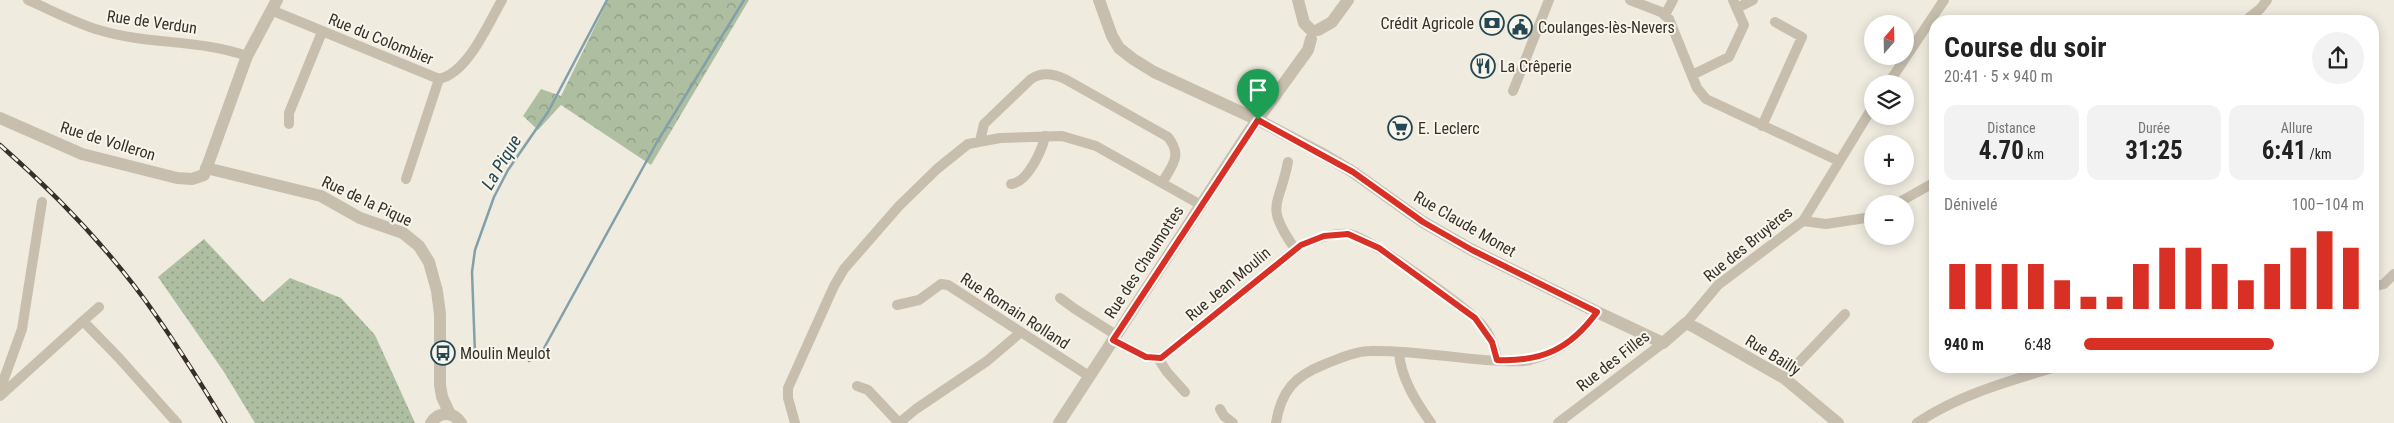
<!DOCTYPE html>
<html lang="fr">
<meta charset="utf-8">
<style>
body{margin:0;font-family:"Roboto Condensed",sans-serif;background:#f2f2f2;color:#222;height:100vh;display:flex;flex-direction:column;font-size:19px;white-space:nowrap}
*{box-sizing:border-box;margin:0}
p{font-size:16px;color:#767676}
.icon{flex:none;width:28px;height:28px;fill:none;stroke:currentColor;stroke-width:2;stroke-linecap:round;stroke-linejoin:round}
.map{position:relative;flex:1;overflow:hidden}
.sheet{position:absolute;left:1929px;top:15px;width:450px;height:358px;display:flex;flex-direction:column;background:#fff;border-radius:20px;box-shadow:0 2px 12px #0003}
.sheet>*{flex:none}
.needle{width:32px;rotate:20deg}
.fabs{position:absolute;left:1864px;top:15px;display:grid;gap:10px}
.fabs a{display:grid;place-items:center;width:50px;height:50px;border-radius:50%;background:#fff;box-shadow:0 2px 12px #0003;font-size:25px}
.pin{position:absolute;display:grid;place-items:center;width:42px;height:42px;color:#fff;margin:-51px -21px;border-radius:50% 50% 50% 0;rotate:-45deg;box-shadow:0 0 5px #0007}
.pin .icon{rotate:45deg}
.round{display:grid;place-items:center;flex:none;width:52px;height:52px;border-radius:26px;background:#f2f2f2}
.head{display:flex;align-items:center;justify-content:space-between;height:85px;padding:0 15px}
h1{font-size:28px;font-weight:700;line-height:38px}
.figures{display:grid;grid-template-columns:repeat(3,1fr);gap:8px;height:85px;padding:5px 15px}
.figures div{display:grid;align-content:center;border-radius:12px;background:#f2f2f2;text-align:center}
.figures b{font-size:25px;font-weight:700}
.figures small{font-size:14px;font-weight:400}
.figures p{font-size:14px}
.chart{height:140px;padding:10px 15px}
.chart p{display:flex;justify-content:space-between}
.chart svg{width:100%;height:90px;margin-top:5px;stroke:#d93025;stroke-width:6}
ul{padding:0 15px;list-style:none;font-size:16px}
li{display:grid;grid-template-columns:80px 60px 1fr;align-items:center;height:38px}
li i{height:12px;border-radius:6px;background:#d93025}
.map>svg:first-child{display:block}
</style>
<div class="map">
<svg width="2394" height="423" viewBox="0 0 2394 423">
<defs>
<pattern id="grass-dots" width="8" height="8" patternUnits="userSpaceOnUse" patternTransform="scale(1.25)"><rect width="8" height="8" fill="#aebea1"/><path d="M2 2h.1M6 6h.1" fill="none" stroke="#8e9b83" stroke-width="1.8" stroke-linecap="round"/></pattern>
<pattern id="forest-crowns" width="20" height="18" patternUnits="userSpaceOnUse" patternTransform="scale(1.25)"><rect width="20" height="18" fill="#aebea1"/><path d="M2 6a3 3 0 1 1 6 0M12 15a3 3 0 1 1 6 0" fill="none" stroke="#8e9b83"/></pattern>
</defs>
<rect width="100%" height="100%" fill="#f0ebdf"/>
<path fill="url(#grass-dots)" d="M204,239L263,302L290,278L341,298L375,335L415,423H255L224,372L158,277Z"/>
<path fill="url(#forest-crowns)" d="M608,0H749L651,165L561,105L538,130L523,116L541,89L561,96Z"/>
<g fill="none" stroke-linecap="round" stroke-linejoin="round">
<path stroke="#82a0aa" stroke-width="2.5" d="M475,354L472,272L475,250L494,197L508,170L548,112L607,0
M529,361L543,350L657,142L744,0"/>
<path stroke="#c7bead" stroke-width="10" d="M28,0C51,10 75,23 99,30C148,45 199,39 247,56
M1630,0L1661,12L1669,19L1697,88L1706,99L1839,161
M1737,8L1753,0
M271,10L439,79C468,73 488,24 502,0
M1665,15L1673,0
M2245,21L2260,9L2267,0
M1692,75L1729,57L1744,25L1733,0
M1888,84L1944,0
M1513,91L1549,0
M289,124V113L322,32
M1762,126L1802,37L1775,22
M980,141L984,124L1031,79C1041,72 1054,74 1065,79L1168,137C1183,156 1172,165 1162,183
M1288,162C1279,208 1264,204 1295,249
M406,179L439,79
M1011,184C1027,183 1042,151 1045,136
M1896,204L1935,182
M1803,221L1826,224L1872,217
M2372,287L2384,284L2394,274
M1060,298L1075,309L1116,335
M897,305L919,300L941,284L948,285L1089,376
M83,321L99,307
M1686,323L1718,285L1803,221L1872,108
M1113,340L1146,357L1161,358L1301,245C1315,239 1333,232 1349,234C1370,238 1467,307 1482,325C1491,335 1495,347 1497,360
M1399,353C1401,378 1416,402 1431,423
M1158,358L1167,372L1185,392
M1784,378L1845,314
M857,386L868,390L899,423
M0,390L22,329L42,202
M0,396L83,321L119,358L177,423
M1220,409L1224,416L1233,423
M795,423L788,398V388L834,286L844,269L899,206L937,169L968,144L1000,138L1062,136L1096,146L1201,205
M899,423L916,409L987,361L1021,332
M1276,423C1281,391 1295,376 1323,365C1338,359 1355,351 1371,351C1408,350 1447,357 1485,360C1499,360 1516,363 1530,360C1560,352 1579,337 1597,312
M1558,423L1663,343
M1917,423C1960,394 2010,381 2059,366"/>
<path stroke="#c7bead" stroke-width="12" d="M1099,0L1112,36L1119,48L1133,59L1154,72L1258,120L1321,153L1353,172L1423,222L1472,250L1597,312L1663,343L1686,323L1696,328L1784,378L1838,423
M1298,0L1304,23L1310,29
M1318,30L1332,22L1348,0
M0,118L82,154L177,178L192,179L204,175L247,56L277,0
M206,168L321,196L360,218L403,233L419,246L429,262L437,291L440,314V385L442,397L450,414
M431,423C439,411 453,411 461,423
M1059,423L1248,133L1308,50L1311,39"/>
<g stroke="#36302a" stroke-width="4.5">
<path id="rail" d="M0,145C58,196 113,253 157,317C181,351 203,387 225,423"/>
</g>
<use href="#rail" stroke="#f8f5eb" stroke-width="2.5" stroke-dasharray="8" stroke-linecap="butt"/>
</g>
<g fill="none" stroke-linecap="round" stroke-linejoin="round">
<g stroke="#fff" stroke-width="10">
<path id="route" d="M1258,120L1353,172L1423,222L1472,250L1597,312C1570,349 1542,362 1497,360L1492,342L1475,318L1379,248L1348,234L1324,236L1301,245L1161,358L1146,357L1113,340Z"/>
</g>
<use href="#route" stroke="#d93025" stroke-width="6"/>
</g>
<defs>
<g id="bank-ring" transform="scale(1.25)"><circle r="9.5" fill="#f8f5eb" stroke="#254753" stroke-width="1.5"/><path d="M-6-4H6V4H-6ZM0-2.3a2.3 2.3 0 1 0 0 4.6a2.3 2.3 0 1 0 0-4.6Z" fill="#254753"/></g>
<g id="civic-ring" transform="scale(1.25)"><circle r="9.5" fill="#f8f5eb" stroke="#254753" stroke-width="1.5"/><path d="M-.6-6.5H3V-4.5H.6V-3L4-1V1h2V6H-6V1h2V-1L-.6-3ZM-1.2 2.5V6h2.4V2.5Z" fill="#254753"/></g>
<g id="restaurant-ring" transform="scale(1.25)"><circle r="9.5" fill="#f8f5eb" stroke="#254753" stroke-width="1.5"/><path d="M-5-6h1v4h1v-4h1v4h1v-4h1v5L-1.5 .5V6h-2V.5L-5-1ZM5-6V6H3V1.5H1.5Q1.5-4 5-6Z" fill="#254753"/></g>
<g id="supermarket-ring" transform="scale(1.25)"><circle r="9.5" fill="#f8f5eb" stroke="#254753" stroke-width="1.5"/><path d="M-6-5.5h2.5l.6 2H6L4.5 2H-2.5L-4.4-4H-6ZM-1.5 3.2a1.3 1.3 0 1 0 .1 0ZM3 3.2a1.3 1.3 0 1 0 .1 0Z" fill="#254753"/></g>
<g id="bus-ring" transform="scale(1.25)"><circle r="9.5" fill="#f8f5eb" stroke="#254753" stroke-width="1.5"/><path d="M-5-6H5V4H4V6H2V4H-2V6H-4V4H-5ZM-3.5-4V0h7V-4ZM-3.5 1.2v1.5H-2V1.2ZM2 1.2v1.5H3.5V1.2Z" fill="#254753"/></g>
</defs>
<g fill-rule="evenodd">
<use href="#bank-ring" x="1492" y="23"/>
<use href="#civic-ring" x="1520" y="27"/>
<use href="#restaurant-ring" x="1483" y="66"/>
<use href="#supermarket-ring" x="1400" y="128"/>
<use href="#bus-ring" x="443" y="353"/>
</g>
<g text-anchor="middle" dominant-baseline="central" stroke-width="4" stroke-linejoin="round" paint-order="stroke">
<g font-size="16" fill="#36302a" stroke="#f8f5eb">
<text transform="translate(152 22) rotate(8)">Rue de Verdun</text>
<text transform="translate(381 39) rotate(22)">Rue du Colombier</text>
<text transform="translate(108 141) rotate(17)">Rue de Volleron</text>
<text transform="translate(367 201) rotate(25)">Rue de la Pique</text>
<text transform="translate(1465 224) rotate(30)">Rue Claude Monet</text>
<text transform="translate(1748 244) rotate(-39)">Rue des Bruyères</text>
<text transform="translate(1144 262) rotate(-57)">Rue des Chaumottes</text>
<text transform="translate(1228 284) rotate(-40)">Rue Jean Moulin</text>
<text transform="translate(1015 311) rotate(33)">Rue Romain Rolland</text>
<text transform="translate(1773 355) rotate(32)">Rue Bailly</text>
<text transform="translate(1613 361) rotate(-38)">Rue des Filles</text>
</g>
<g font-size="16" fill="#36302a" stroke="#f8f5eb" text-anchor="start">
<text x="1474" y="23" text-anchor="end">Crédit Agricole</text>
<text x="1538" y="27">Coulanges-lès-Nevers</text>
<text x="1500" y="66">La Crêperie</text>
<text x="1418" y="128">E. Leclerc</text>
<text x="460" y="353">Moulin Meulot</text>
</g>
<g font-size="18" font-style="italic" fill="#254753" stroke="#f8f5eb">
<text transform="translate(501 162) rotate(-59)">La Pique</text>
</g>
</g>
</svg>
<div class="fabs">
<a><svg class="needle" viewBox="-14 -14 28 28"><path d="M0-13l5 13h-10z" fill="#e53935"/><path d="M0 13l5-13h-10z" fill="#767676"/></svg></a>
<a><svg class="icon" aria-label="layers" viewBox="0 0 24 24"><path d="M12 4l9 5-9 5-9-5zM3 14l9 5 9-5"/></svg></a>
<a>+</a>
<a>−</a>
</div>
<div class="pin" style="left:1258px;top:120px;background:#1e9e55"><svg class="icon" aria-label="arrive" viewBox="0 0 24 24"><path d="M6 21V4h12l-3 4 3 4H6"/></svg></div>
<section class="sheet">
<div class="head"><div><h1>Course du soir</h1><p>20:41 · 5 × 940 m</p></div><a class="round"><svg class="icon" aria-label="share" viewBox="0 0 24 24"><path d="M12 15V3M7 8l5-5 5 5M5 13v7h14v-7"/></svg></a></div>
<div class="figures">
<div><p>Distance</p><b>4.70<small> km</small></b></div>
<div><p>Durée</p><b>31:25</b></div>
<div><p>Allure</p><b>6:41<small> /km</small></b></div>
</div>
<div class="chart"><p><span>Dénivelé</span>100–104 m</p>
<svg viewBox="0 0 160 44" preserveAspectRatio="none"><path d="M5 44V22M15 44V22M25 44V22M35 44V22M45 44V30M55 44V38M65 44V38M75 44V22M85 44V14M95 44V14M105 44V22M115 44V30M125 44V22M135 44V14M145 44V6M155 44V14"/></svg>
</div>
<ul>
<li><b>940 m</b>6:48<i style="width:68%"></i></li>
</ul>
</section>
</div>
